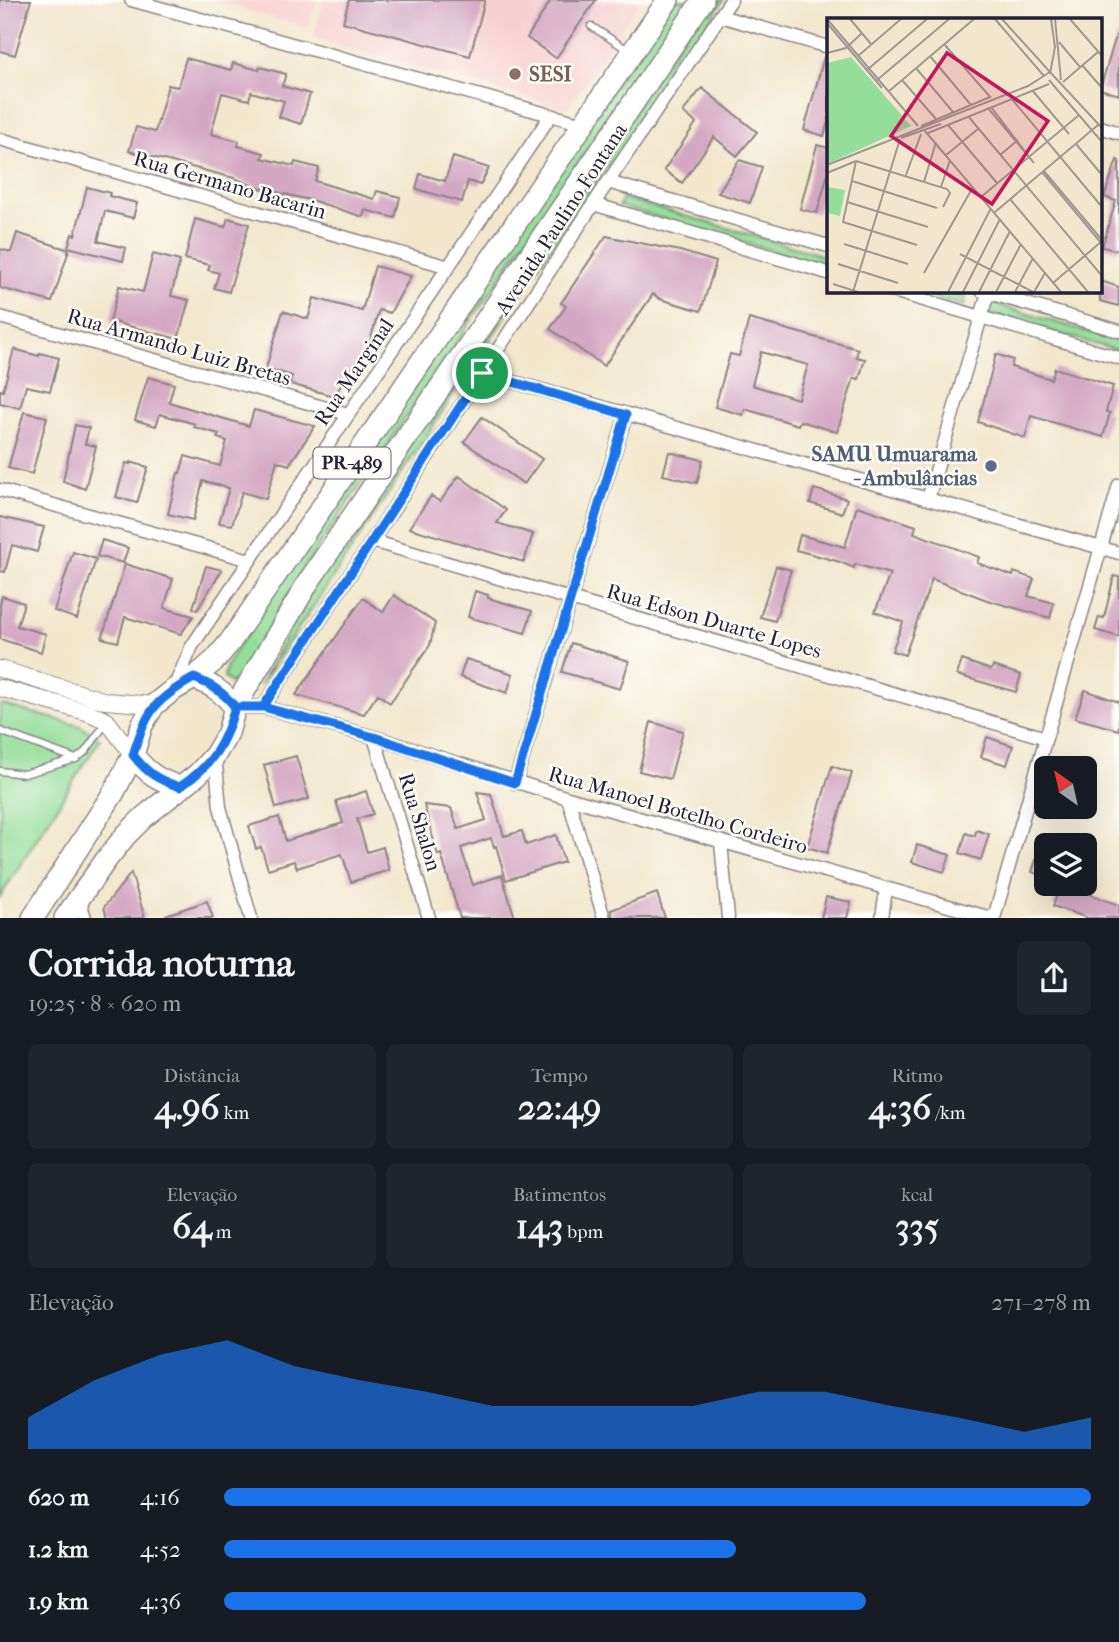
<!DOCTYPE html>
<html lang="pt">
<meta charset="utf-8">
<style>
body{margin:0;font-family:"IM FELL French Canon",serif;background:#20242c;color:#f1f3f6;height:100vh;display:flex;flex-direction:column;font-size:26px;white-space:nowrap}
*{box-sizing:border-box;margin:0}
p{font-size:23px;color:#9ea1a6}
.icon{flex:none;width:38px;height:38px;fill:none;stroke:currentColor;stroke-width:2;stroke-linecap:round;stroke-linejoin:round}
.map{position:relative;height:918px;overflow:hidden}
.sheet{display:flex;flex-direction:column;background:#171b24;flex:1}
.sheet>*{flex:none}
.needle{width:46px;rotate:326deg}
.buttons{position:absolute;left:1034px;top:756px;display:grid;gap:14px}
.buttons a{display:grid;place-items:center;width:63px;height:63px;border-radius:10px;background:#171b24;box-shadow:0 7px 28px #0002;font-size:35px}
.pin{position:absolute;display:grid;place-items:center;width:60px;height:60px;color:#fff;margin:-30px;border:4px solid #fff;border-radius:50%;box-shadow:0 2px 7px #0007}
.round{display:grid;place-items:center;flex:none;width:74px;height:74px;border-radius:10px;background:#20242c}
.headline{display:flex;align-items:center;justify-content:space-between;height:119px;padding:0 28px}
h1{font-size:38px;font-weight:700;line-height:52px}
.figures{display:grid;grid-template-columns:repeat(3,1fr);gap:10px;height:119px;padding:7px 28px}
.figures div{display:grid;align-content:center;border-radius:10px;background:#20242c;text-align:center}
.figures b{font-size:35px;font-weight:700}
.figures small{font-size:19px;font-weight:400}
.figures p{font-size:19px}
.chart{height:196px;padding:14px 28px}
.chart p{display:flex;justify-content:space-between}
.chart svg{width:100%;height:126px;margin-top:7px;fill:#1a73e8;opacity:.7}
ul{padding:0 28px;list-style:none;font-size:23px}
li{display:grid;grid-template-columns:112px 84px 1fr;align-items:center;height:52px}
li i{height:18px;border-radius:9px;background:#1a73e8}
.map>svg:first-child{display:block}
</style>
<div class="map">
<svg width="1119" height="918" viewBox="0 0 1119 918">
<rect width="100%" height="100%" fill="#fdfcf7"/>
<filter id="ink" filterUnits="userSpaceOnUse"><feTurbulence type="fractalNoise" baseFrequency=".0143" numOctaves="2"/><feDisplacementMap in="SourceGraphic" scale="14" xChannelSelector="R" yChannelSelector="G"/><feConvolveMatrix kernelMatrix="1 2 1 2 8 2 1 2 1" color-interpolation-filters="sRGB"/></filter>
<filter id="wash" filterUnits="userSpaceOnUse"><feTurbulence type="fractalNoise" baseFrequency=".00686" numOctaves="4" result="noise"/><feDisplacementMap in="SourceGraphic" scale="28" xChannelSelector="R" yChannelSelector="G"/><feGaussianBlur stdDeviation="1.57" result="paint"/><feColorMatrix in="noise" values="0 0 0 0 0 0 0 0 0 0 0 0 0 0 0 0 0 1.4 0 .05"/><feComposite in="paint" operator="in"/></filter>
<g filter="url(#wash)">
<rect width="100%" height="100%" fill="#f2e7cc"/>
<path fill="#f7cfd0" d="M212,0H317L308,28Z
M324,0H641L567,109L313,38Z"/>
<path fill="#94de9a" stroke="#5b806a" stroke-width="2" d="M673,0H688L304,568L238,680L230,683L224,677L226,667L235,651Z
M708,0H724L546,255L323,592L260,685L311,589Z
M623,198L828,257V267L619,206Z
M911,291H942L966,297L964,306Z
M991,303L1119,341V351L988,313Z
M0,704L80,726L100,739L0,897Z"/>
<g id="blocks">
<path fill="#d4a8c3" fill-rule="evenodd" d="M0,0H31L15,55L0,51Z
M349,0H485L470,56L343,22Z
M551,0H596L556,58L527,38Z
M1116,36H1119V95L1100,89Z
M824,57H829V118L824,136L804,130Z
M186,58L231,70L233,63L259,70L260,67L286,74L282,86L310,94L301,124L279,117L284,101L251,92L249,100L222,93L211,134L239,141L238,146L264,153L262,158L294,166L295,162L319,168L315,181L374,199L377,191L400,197L395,218L365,210L363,217L314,201L259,188L234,178L129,151L136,127L155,132L168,85L178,87Z
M702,88L757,132L737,156L714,137L682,183L664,170L696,123L683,112Z
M817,145L829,148V170L817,213L800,209Z
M453,157L489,168L480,185L468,181L462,202L416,189L420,174L445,181Z
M739,160L762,167L750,203L718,193Z
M1117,160L1119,161V251L1102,247L1116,201L1104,197Z
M87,187L110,193L109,196L137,203L133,218L105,211L98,241L126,248L123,261L68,247L72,234L75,235Z
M228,218L249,224L229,292L214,288L219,273L208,270L210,265L185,259L195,219L225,227Z
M17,233L69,250L52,302L0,288V249L11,252Z
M606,236L680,251L716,262L701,311L660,299L653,294L604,366L550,329L566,306L561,303Z
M153,254L180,261L171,296L189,300L178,339L110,321L119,286L143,292Z
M375,266L411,276L390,313L379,310L370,341L334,396L290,384L292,376L266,368L283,311L308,319L314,298L362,311Z
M1100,281L1119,287V306L1100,301Z
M749,319L858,349L856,357L865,359L859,379L854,378L837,432L800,421L798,425L745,409L743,415L715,407L730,354L739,356ZM761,352L808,365L798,399L752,385Z
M14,349L39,356L40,353L59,358L50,391L26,386L20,408L0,403V390L3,391Z
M996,354L1013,360L1011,367L1051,379L1055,368L1113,386L1106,412L1110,413L1103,437L1031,416L1025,438L978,422Z
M148,377L174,384L169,402L218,417L249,426L254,410L315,426L289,465L277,461L266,499L242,492L232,525L219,523L229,488L203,481L193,520L168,514L178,473H180L185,456L220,466L227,441L217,438L219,434L194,427L195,424L160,414L156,426L135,420Z
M24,412L47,417L32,474L8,468Z
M482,417L542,459L524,484L464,442Z
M75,425L89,428L85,444L96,446L85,489L63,481Z
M669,452L703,460L697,483L663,475Z
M130,462L148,467L137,503L116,497L126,463L130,464Z
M459,476L506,510L497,523L533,534L524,562L409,528L431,496L440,502Z
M814,489L847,499L842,513L810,503Z
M857,506L916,526L914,533L979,557L977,563L1013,576L1014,572L1034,579L1028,596L1054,603L1050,618L987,600L932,579L905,655L892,651L903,622L875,612L890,574L855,564L854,568L840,562L796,550L800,535L845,547Z
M0,517L44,527L37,552L12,545L5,572L0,571Z
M102,540L128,548L123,563L97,556Z
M73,552L96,559L77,619L54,611Z
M125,564L173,579L164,608L193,616L181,634L125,617L118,642L102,638Z
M206,566L222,570L197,610L193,608Z
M776,566L791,570L775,621L760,617Z
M1114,576L1119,577V637L1095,630L1099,617L1104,618Z
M475,591L488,595V598L532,611L525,633L468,617Z
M394,595L435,623L430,645L390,703L378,694L364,714L296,695L363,598L383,612Z
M2,596L24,603L17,626L46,634L41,652L0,639V604Z
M571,643L629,661L620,689L562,672Z
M466,659L513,674L507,693L460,677Z
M962,660L991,670L993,666L1021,675L1016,692L957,675Z
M1085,690L1119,702V730L1075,718Z
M651,722L683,731L670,779L639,771Z
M987,737L1013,746L1007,765L981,757Z
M296,756L309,799L276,808L264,765Z
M832,766L852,773L827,853L807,847Z
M366,791L373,814L357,819L367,852L383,847L389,870L351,882L342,854L297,868L294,861L268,869L261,847L256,849L249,826L279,817L286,841L343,823L336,801Z
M477,792L491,794L504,836L522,831L526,845L556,835L564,862L506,880L496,846L494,847L491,838L461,848L473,885L502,875L515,918H460L441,854L438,855L433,838L424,805L451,808L458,829L486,820Z
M976,830L989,834L981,860L960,853L966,833L975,836Z
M1044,836L1046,837V877L1032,872Z
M917,845L950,855L944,872L912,862Z
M131,873L145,918H107L104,907Z
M1060,884H1077L1075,889L1119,905V918H1088L1053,906Z
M657,893L665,918H613L611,910Z
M826,897L851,902L847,918H821Z
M207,901L213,918H167L166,915Z"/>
</g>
</g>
<g filter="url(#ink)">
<use href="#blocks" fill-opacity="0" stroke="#8a8484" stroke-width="2"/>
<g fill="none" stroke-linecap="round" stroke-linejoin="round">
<g stroke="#8a8484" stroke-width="9">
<path id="service" d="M591,26L628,50
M0,731L76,759L85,752L106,723
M0,771L24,774L76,759"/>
</g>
<g stroke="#8a8484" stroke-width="15">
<path id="minor" d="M131,0L583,124
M720,16L828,47
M1100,127L1119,133
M0,139L449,267
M608,182L828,246
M593,204L828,273
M890,290L1119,358
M982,291L1119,331
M0,317L348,414
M482,373L1119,553
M0,490L250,560
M928,499L988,293
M372,541L1046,738
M173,690L192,646L551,115
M235,707H263L374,737L568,798L991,918
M263,707L608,182L731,0
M374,737L429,918
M215,755L220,807L251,918
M515,783L626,415
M568,798L604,918
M721,842L728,918
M79,898L85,918
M882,918L886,889
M994,918L1119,485"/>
</g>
<g stroke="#8a8484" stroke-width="18">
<path id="tertiary" d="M0,669L106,701L154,705
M0,688L90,713L107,721L133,755"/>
</g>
<g stroke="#8a8484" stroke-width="24">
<path id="primary" d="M194,678C212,685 223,692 235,707
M133,755C147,773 158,780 180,787
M33,918L114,792L133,755L142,725L154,705L173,690L194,678L215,660L230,642L668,0
M65,918L106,860L126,835L144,817L198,774L215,755L228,733L235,707L309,581L703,0"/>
</g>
<use href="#service" stroke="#fff" stroke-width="6"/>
<use href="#minor" stroke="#fff" stroke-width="12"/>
<use href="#tertiary" stroke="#fff" stroke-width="16"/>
<use href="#primary" stroke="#fff" stroke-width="21"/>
</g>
</g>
<g fill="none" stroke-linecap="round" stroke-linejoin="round" filter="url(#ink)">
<g stroke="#fff" stroke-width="14">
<path id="route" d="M482,373L263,707H235C223,692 212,685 194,678C154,700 147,711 133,755C147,773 158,780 180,787C212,765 225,744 235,707H263L374,737L515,783L626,415L482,373"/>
</g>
<use href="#route" stroke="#1a73e8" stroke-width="9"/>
</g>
<circle fill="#8d6e63" stroke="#fdfcf7" stroke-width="2.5" cx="515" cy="74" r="7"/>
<circle fill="#5c6f8a" stroke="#fdfcf7" stroke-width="2.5" cx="991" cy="466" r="7"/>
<g text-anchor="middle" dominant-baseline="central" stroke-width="5" stroke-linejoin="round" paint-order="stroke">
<rect fill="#fdfcf7" stroke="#646373" stroke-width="2" x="313.5" y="447.5" width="77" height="31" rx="5"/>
<g font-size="19" font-weight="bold" fill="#22223b">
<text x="352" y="463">PR-489</text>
</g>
<g font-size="21" font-weight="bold" fill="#785e54" stroke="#fdfcf7" text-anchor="start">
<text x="529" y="74">SESI</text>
</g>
<g font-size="21" fill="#22223b" stroke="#fdfcf7">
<text transform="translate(230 185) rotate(16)">Rua Germano Bacarin</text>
<text transform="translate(561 219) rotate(-57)">Avenida Paulino Fontana</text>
<text transform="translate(179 347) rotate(16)">Rua Armando Luiz Bretas</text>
<text transform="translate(354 372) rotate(-56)">Rua Marginal</text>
<text transform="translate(714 621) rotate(16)">Rua Edson Duarte Lopes</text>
<text transform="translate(678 810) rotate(16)">Rua Manoel Botelho Cordeiro</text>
<text transform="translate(420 822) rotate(73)">Rua Shalon</text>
</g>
<g font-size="21" font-weight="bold" fill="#4e5e75" stroke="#fdfcf7" text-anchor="end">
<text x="977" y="454">SAMU Umuarama<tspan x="977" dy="24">- Ambulâncias</tspan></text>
</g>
</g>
<g transform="translate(827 18)">
<rect width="275" height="275" fill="#f2e7cc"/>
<path d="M24,39L84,108L0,146V45ZM0,169L18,172L13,198L0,195Z" fill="#94de9a"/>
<path fill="none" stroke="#9f9892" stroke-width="2" d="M0,1L91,108M23,1L44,26M168,1L217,58M175,1L223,54M228,1L234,62M243,1L275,38M0,5L55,70M232,24L253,49M117,26L164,80M0,35L19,30L35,15M31,38L74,1M103,38L144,87M255,47L275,70M89,50L126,94M40,52L100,1M223,54L275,110M223,56L228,29L224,1M75,62L109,101M222,62L275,124M49,63L122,1M236,64L271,34M205,72L242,116M61,74L147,1M184,80L275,189M164,89L207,145M161,90L207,145M141,98L275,258M121,107L170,165M94,108L163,79M98,113L234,274M101,115L222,66M74,120L114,106M249,126L275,157M119,137L151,111M173,137L191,122M29,143L16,204L90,227M29,143L120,171L123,175L116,189M0,147L201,68L223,54M217,153L275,222M215,154L275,226M0,155L29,143M79,157L94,116M25,163L110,190M97,164L109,124M114,169L123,142M154,179L252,97M183,181L261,274M20,184L101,209M168,194L271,107M17,226L81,246M133,236L206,274M11,246L71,265M97,255L146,169M226,265L275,223M6,266L31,274M26,274L73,121M121,274L164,190M136,274L173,201M152,274L183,213M169,274L194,226M188,274L206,240M207,274L218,255"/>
<path fill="#c2185b" fill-opacity="0.15" stroke="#c2185b" stroke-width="3.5" d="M120,35L221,103L165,186L64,118Z"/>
<rect width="275" height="275" fill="none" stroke="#22223b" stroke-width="3.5"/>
</g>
</svg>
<div class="buttons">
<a><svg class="needle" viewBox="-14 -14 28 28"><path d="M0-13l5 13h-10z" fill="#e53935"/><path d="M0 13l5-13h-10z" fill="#9ea1a6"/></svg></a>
<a><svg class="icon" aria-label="layers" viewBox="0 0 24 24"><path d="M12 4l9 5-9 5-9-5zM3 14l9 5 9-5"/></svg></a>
</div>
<div class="pin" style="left:482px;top:373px;background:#1e9e55"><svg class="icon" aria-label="arrive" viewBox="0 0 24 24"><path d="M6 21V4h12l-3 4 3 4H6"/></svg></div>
</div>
<section class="sheet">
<div class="headline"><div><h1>Corrida noturna</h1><p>19:25 · 8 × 620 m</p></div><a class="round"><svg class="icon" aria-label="share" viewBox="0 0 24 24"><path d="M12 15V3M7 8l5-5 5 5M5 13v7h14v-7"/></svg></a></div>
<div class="figures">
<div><p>Distância</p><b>4.96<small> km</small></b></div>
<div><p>Tempo</p><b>22:49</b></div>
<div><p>Ritmo</p><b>4:36<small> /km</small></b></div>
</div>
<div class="figures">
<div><p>Elevação</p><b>64<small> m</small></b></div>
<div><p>Batimentos</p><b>143<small> bpm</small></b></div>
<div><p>kcal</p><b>335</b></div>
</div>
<div class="chart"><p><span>Elevação</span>271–278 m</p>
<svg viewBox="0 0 160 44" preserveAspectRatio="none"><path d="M0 44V33L10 20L20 11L30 6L40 15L50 20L60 24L70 29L80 29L90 29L100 29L110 24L120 24L130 29L140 33L150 38L160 33V44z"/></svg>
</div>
<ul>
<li><b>620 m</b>4:16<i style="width:100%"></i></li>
<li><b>1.2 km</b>4:52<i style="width:59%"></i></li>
<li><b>1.9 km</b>4:36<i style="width:74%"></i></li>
</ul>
</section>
